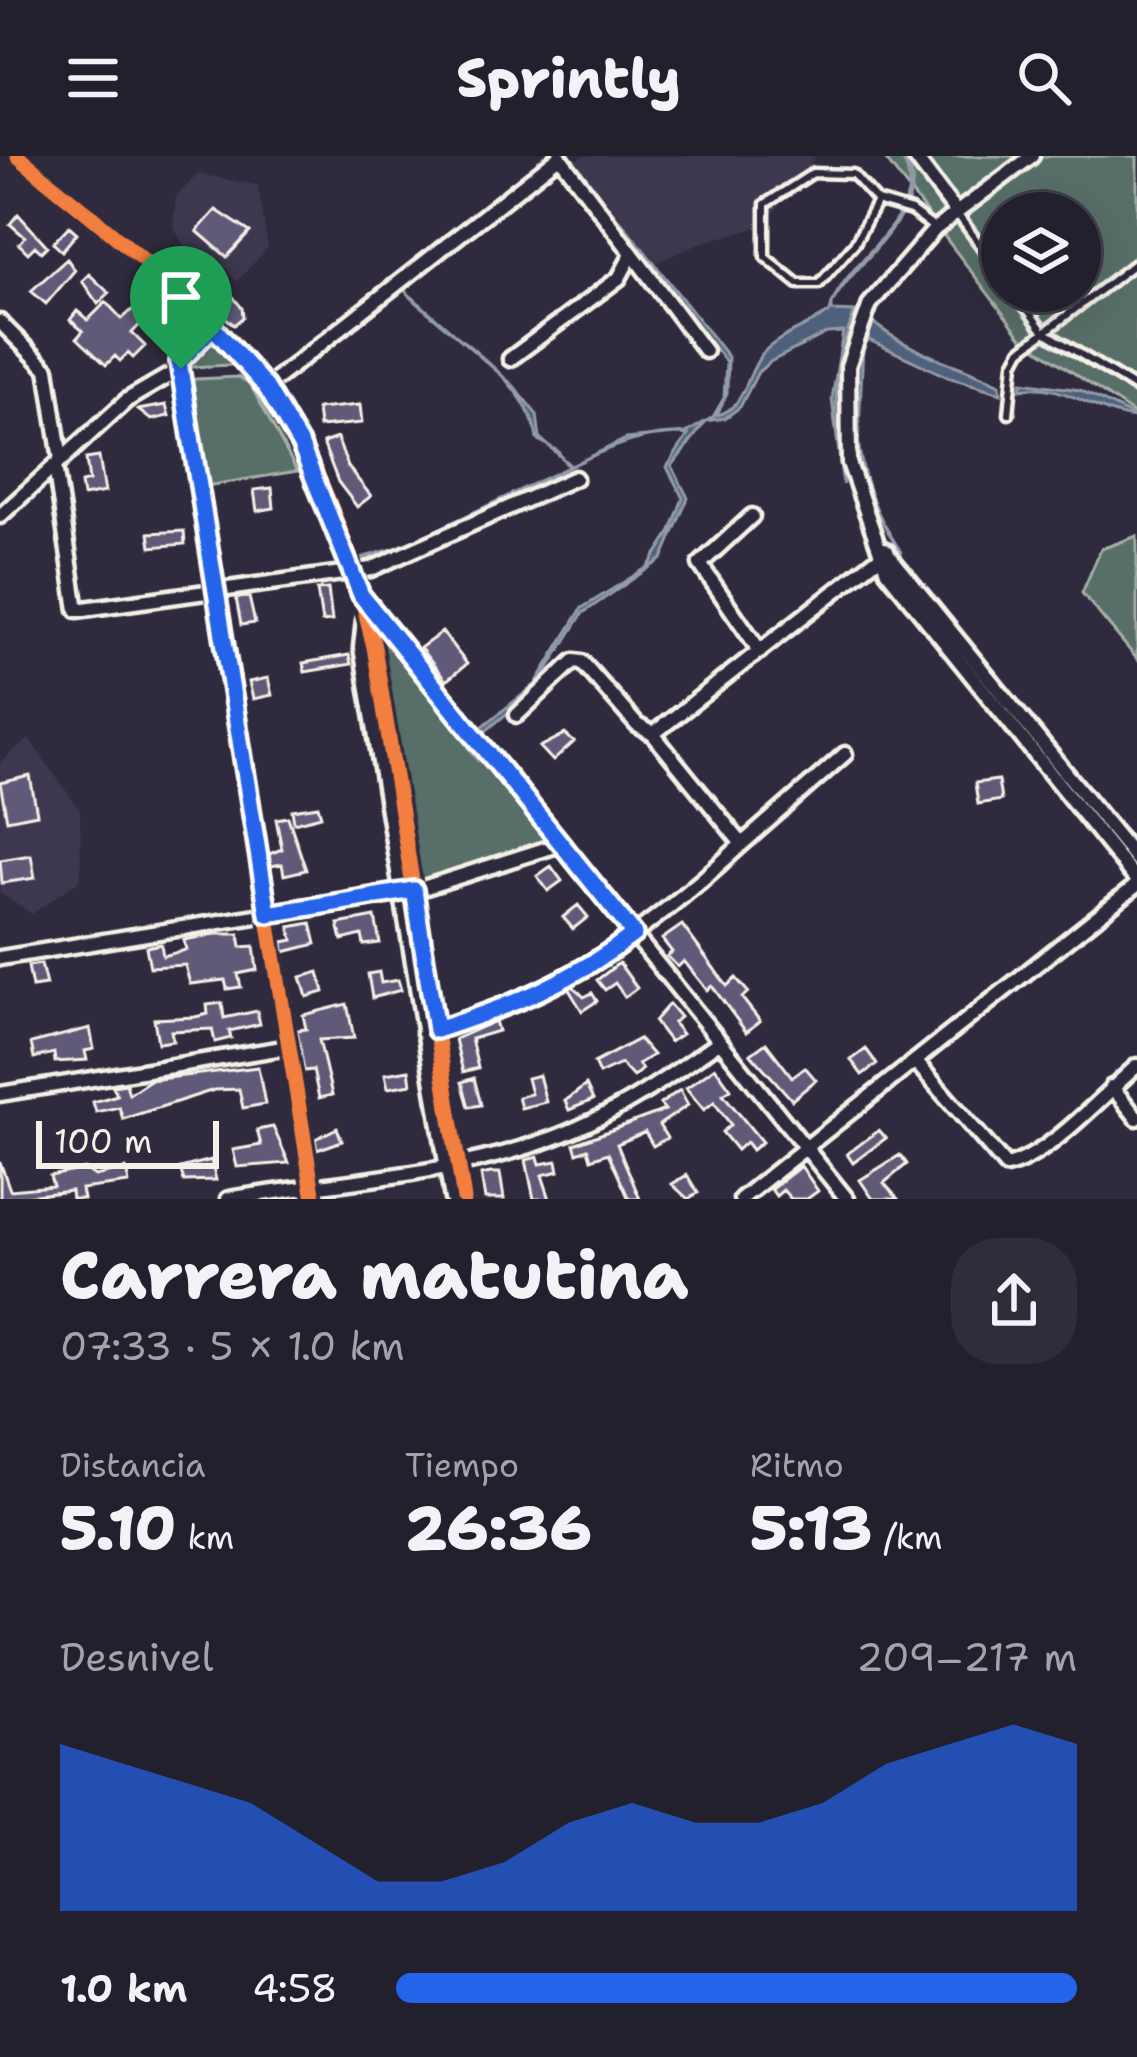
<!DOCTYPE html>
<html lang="es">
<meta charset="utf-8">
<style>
body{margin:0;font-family:"Shantell Sans",sans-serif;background:#2f2d3a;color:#f1f3f6;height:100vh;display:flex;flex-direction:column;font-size:45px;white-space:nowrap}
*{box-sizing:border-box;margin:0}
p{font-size:39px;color:#a3a3aa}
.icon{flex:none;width:66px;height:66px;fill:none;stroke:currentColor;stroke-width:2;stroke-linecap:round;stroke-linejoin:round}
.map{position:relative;height:1043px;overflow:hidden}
.sheet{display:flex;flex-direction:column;background:#23202e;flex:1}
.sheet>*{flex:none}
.tools{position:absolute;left:981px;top:36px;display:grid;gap:24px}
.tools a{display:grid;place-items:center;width:120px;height:120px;border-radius:50%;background:#23202e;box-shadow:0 12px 48px #0002,0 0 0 3px #403e4a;font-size:60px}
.scale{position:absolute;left:36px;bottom:30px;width:183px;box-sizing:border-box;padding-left:12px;border:6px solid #f4f1e8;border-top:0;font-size:33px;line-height:42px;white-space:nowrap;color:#f4f1e8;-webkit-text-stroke:9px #2f2a3d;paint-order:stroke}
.pin{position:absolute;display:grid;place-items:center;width:102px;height:102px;color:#fff;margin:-123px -51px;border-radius:50% 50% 50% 0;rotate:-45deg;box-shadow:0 0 12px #0007}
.pin .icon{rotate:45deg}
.round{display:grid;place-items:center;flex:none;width:126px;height:126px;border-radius:48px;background:#2f2d3a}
.head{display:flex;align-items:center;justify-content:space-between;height:204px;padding:0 60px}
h1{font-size:66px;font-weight:800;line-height:90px}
.metrics{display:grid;grid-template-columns:repeat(3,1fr);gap:18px;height:204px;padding:12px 60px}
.metrics div{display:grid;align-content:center}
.metrics b{font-size:60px;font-weight:800}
.metrics small{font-size:33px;font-weight:400}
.metrics p{font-size:33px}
.chart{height:336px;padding:24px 60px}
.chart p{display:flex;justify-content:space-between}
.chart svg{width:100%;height:216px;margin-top:12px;fill:#2563eb;opacity:.7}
ul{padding:0 60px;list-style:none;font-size:39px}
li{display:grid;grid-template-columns:192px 144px 1fr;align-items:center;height:90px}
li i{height:30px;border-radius:15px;background:#2563eb}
header{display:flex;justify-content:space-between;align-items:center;height:156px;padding:0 60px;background:#23202e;font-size:54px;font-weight:800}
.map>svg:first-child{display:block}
</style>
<header><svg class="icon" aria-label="menu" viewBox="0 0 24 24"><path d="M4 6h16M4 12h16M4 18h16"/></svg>Sprintly<svg class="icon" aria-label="search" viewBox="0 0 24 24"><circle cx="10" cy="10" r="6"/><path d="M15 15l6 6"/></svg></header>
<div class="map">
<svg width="1137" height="1043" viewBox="0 0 1137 1043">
<rect width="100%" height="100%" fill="#2f2a3d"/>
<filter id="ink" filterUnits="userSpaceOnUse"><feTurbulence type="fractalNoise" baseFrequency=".00833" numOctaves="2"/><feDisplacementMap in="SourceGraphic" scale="24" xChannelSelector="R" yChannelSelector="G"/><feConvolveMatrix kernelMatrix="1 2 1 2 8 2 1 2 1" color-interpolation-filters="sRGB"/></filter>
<g filter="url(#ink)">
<path fill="#3e384f" d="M583,0H816L764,70L703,86L647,111L600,67L575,5Z
M198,18L258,29L268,92L236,126L227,113L188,97L173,70L176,41Z
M29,583L80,654L81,723L32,758L0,737V606Z"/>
<path fill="#586e68" stroke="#a6b0a8" stroke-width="3" fill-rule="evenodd" d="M883,0H1137V260L1022,182ZM1002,57H1080V135H1002Z
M210,183L234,209L189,211L206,185Z
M195,223L238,221L250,228L297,315L206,330L190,228Z
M1137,380V503L1082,437L1101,393Z
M381,477L547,684L545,688L419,725Z"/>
<path fill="#50617b" stroke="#929ba7" stroke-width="3" d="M900,0C947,42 847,112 832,148V155L855,156C830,215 834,267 843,329L832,243L843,176L827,177L770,206L758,216L740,251L725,262L706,265L672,310L688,342L662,403L583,457L535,534L486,575L482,571L535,529L582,452L648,411L670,377L683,342L667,311L688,279C596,266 459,396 361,402L403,390L568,311L558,295L537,283C528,219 447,180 405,135L514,230L537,259L540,282L571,310L626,283L686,277L713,261L724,242L726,206L645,106L620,64L728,201L727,237L717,259C744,254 746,219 762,198C777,180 810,170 830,156C838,106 940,57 900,0Z
M874,167C908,196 958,208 1000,228L1001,237L948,221L869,184L863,190L858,293L871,347L902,398C858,335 851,276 859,200Z
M1022,226L1080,234L1137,262C1097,260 1065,225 1021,233Z"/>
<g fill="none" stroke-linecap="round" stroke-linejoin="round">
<path stroke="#929ba7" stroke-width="3" d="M465,586L478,605"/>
</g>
<path fill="#615a78" stroke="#f4f1e8" stroke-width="3" d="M216,54L250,76L227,101L197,75Z
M18,58L47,90L41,96L35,90L28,97L19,88L25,81L10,68Z
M69,70L77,77L62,95L53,87Z
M67,103L75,114L46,148L31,135Z
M89,118L109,137L98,148L82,125Z
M220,124L242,152L243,161L234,169L218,155L228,147L213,131Z
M142,145L152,156L132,177L145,190L133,202L128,197L120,205L115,200L106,209L77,182L83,175L70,164L77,155L88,164L106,146L122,163Z
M166,249L169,260L151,264L138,254Z
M360,249L362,267L319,271L317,253Z
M337,282L348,311L371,340L357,351L338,326L323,287Z
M99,301L105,336L83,340L81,327L89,325L86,303Z
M272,332L274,352L257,355L254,334Z
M184,375L185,388L151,391L149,377Z
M328,433L332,465L322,466L317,434Z
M249,441L255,467L241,469L236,442Z
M442,476L467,508L446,525L420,492Z
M349,499L351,508L305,516L303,507Z
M268,522L272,539L253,543L249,526Z
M565,578L574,586L553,605L540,591Z
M30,620L37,658L7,664L0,627Z
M998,624L1001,644L978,648L975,627Z
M318,650L321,660L294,667L292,654Z
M288,661L306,714L284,719L282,708L271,710L269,698L282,693L276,663Z
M31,699L35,722L2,727L0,704Z
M551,710L562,725L548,735L537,720Z
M578,749L588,761L573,773L563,761Z
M375,761L380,787L364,789L362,779L342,784L338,768Z
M311,767L316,788L284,796L283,786L293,784L290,771Z
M682,769L727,830L736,822L748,836L742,842L760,865L746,876L712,830L707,834L684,805L678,811L667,800L672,796L662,783Z
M216,778H239L241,791L254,790L257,814L238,818L241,831L227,833L225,824L190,828L185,809L150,811L146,791L161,788L163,800L186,794L184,784Z
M619,807L637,832L625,841L615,827L605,834L597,824Z
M41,808L46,829L32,831L28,810Z
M319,816L324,836L307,841L301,821Z
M379,816L381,827L398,824L401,834L372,842L368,818Z
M572,829L584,841L592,837L597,845L582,855L568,832Z
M222,847L224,862L257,855L260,868L229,875L231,882L215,886L212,873L171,875L173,885L158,887L154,863L195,861L208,858L207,849Z
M347,848L354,882L319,884L332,939L319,942L313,914L304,915L297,874L306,873L303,859Z
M669,848L680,861L673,867L682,878L670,886L654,865Z
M495,865L498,875L471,883L478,912L463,916L455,883Z
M90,872L94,893L85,895L87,904L55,906L54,897L34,902L31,887Z
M639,883L653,899L638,908L642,913L633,921L621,908L599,918L594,907Z
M766,887L792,921L805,911L816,924L792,944L751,898Z
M866,893L877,908L862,919L851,904Z
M258,911L265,948L243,952L239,933L214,934L123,963L119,951L96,956L93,946L117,939L113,930L126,928L129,938L150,924Z
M715,911L731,933L723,938L762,986L752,994L746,986L737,994L722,976L731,969L714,946L704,954L686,932Z
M409,914L411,928L388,932L385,918Z
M539,919L546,946L521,952L518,941L531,938L527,922Z
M474,922L481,949L469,951L462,926Z
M586,929L593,944L569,954L565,945Z
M680,934L688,949L659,969L667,982L653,990L645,976L617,988L640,1043H629L608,997L591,1003L588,993L577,997L574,988L665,954L660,948Z
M273,971L289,1007L237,1011L233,994L261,989L257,974Z
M337,972L342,985L317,994L315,983Z
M879,974L886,982L853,1007L847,998Z
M900,999L907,1008L884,1027L898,1043H873L860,1024Z
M538,1001L540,1008L557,1005L559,1015L542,1019L550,1043H534L526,1004Z
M211,1004L216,1024L184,1025L180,1012Z
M0,1006L10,1034L53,1030L50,1020L85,1013L95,1020L126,1013L129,1027L81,1033L83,1043H72L71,1035L0,1043Z
M801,1010L818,1035L807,1043H791L783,1034L776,1040L771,1033Z
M491,1017H500L504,1043H485L481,1019Z
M687,1019L698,1037L688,1043L672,1028Z"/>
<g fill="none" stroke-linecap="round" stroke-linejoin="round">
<g stroke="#f4f1e8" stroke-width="15">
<path id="service" d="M877,45L855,87L819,128H798L765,101V48L813,17L853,18L877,45L911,55L933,71
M958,59L1002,119
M1014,135L1043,175L1137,233
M1009,258L1014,207L1021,194L1137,106"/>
</g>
<g stroke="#f4f1e8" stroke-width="21">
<path id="minor" d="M18,0C103,72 199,141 266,230C320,303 354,404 374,491L464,1043
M559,0L705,195
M914,0L956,56
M1032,0L935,73L870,148L848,210L849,307L887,415L1137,725
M164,126L314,1043
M0,166L47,213L61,304
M510,203L619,122L632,98
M179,206L213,171
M266,231L560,0
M55,310L77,454L371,413L575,322
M0,360L127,244L180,213
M752,360L700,408L760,495
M884,393L1137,704
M362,441L847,1043
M364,464L361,491L452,1043
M517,559L574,505L582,506L637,569L653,578
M742,688L845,598
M0,802L420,733L561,688
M424,877C559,840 640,782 742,688L653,578L887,395
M915,905L1006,1010C1047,1002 1104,938 1137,910
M1112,931L1137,962
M0,938L289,891
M228,1043C332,1026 445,1020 545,985C609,963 665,924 720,885
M741,1043L1137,729"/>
</g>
<use href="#service" stroke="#2f2a3d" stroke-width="6"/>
<use href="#minor" stroke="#2f2a3d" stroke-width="12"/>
<g stroke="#2f2a3d" stroke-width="22">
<path id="cycleway" d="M18,0C103,72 199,141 266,230C320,303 354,404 374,491L464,1043
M163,123L314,1043"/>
</g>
<use href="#cycleway" stroke="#f27e40" stroke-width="15"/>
</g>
</g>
<g fill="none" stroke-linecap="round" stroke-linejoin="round" filter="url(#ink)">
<g stroke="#fff" stroke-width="24">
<path id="route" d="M213,171L266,231L301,290L361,439L634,778C572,826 511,850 436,874L414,734L268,758L179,206Z"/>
</g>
<use href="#route" stroke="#2563eb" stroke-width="15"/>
</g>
</svg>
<div class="tools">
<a><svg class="icon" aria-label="layers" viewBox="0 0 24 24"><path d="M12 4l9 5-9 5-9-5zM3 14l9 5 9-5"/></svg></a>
</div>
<div class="scale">100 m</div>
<div class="pin" style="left:181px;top:213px;background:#1e9e55"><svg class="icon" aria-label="arrive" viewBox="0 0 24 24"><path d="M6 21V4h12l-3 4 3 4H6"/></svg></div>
</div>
<section class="sheet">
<div class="head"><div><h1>Carrera matutina</h1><p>07:33 · 5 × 1.0 km</p></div><a class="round"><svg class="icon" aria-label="share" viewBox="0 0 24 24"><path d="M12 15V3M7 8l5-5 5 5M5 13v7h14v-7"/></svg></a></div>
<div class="metrics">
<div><p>Distancia</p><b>5.10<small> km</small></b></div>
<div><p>Tiempo</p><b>26:36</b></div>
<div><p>Ritmo</p><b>5:13<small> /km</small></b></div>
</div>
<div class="chart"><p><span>Desnivel</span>209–217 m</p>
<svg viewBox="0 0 160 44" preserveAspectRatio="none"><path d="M0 44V10L10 14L20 18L30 22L40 30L50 38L60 38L70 34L80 26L90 22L100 26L110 26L120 22L130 14L140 10L150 6L160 10V44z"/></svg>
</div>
<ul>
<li><b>1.0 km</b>4:58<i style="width:100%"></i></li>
</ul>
</section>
